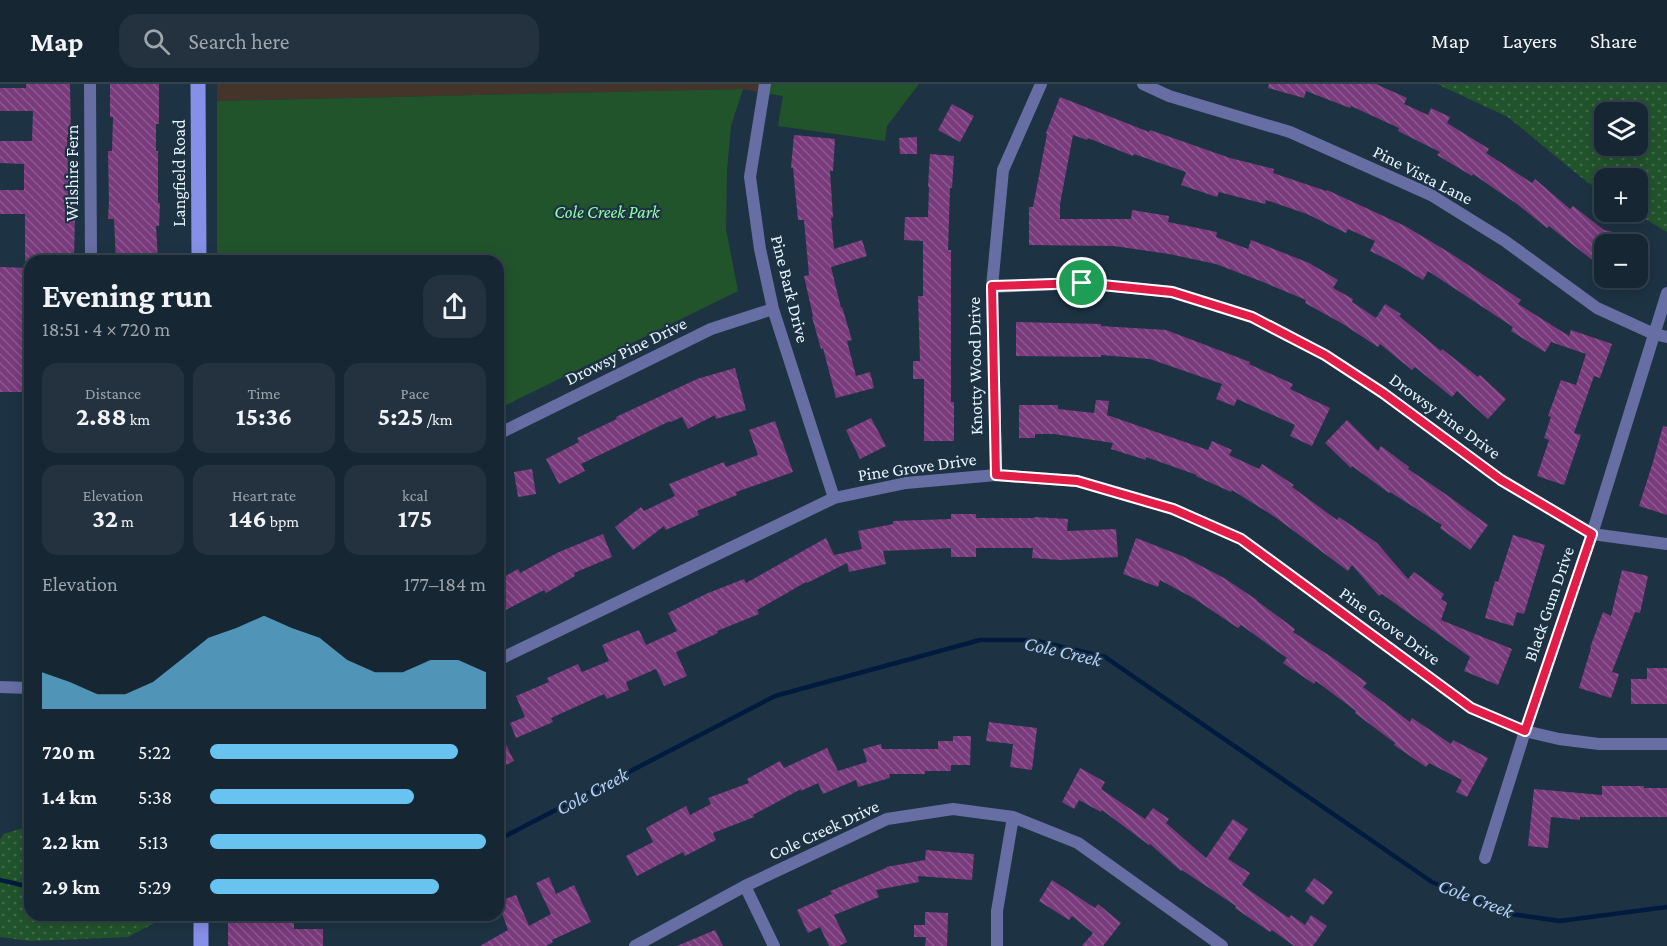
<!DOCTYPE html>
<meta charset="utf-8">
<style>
body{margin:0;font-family:"Crimson Pro",serif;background:#23323e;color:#f1f3f6;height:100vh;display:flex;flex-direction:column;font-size:22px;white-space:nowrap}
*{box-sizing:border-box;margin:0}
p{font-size:20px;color:#9ea5ac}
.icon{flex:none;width:33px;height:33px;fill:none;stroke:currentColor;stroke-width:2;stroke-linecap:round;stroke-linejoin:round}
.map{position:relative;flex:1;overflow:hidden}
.drawer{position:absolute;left:24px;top:171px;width:480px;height:666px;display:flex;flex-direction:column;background:#162632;border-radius:18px;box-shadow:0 3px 15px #0003,0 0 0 2px #35434d}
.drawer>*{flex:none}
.controls{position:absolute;left:1594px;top:18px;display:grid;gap:12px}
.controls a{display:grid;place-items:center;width:54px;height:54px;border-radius:12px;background:#162632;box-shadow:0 3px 15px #0003,0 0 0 2px #35434d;font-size:30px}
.pin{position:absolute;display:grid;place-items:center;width:51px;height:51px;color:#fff;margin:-26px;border:3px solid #fff;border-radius:50%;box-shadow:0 2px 6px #0007}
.round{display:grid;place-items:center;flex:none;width:63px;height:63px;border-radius:18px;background:#23323e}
.headline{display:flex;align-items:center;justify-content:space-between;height:102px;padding:0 18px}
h1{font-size:33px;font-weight:700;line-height:45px}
.metrics{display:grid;grid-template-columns:repeat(3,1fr);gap:9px;height:102px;padding:6px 18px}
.metrics div{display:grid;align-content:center;border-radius:15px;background:#23323e;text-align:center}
.metrics b{font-size:26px;font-weight:700}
.metrics small{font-size:16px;font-weight:400}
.metrics p{font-size:16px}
.chart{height:168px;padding:12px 18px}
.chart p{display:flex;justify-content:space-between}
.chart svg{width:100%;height:108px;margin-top:6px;fill:#69c3f1;opacity:.7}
ul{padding:0 18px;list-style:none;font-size:20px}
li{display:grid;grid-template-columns:96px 72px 1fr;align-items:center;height:45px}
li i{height:15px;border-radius:8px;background:#69c3f1}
header{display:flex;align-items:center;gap:36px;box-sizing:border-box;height:84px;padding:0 30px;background:#162632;border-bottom:2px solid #35434d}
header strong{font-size:28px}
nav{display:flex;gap:33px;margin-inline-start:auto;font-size:21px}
.search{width:420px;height:54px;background:#23323e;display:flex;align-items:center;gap:15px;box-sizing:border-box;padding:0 21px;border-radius:18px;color:#9ea5ac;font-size:22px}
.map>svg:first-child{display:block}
</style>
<header>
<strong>Map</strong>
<div class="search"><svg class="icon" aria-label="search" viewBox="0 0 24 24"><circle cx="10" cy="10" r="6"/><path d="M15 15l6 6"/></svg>Search here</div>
<nav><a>Map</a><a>Layers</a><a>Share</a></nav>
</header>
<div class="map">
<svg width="1667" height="862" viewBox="0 0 1667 862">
<defs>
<pattern id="grass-dots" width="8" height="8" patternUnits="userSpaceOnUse" patternTransform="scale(1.5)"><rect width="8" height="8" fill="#22542c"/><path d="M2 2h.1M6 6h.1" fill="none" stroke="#426d4c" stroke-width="1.8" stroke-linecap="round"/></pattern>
<pattern id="building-back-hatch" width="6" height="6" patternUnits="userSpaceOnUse" patternTransform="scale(1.5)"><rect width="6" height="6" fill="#7a3b7c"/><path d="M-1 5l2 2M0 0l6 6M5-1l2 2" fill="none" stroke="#8d5890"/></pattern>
</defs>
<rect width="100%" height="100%" fill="#1d3343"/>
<path fill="#443429" d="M217,0H766L763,9L743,5L217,17Z"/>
<path fill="url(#grass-dots)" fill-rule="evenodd" d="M1437,0H1667V148L1634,128H1638V94H1605V109L1587,98L1508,33ZM1605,28H1638V62H1605Z
M24,744L30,757V831L168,832L128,853L31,857L0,853V756L3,750Z"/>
<path fill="#22542c" d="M766,0H919L887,42L885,57L778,42L783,12L763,9Z
M743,5L731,42L727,86L726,145L738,207L498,325V177H217V17Z"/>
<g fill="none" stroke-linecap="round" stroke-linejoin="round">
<path stroke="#001b3e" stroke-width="4.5" d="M498,756L775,612L980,556H1033L1105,573L1432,798L1504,829L1560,837L1667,823
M0,796L30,803"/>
</g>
<path fill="url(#building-back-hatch)" d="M26,0H70L71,54L67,53L68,88H73L75,128L74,177H25V130H0V106H24V80L0,79V57H32L33,27H0V4H26Z
M110,0H159V40H156V67H158V119H160L159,142H156L158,177H116L114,135H108L109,118L108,67H112L113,33H110Z
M1269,0H1376L1407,14L1404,20L1428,31L1431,24L1450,33L1447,39L1489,65L1486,69L1532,99L1535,95L1570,125L1573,122L1604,146L1645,155L1644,160H1605V186L1549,142L1547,144L1517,120L1473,90L1472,92L1437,71L1440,68L1398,47L1399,44L1351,22L1350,24L1306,7L1304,14L1268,4Z
M1060,13L1149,48L1150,46L1230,74L1274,85L1273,89L1326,107L1327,106L1405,142L1450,169L1521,216L1518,220L1569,252L1571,246L1612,260L1600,294L1594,292L1574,349L1581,351L1564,401L1537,392L1549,356L1544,354L1551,333L1548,332L1561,296L1576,301L1586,270L1551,258L1545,268L1511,247L1513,243L1428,187L1423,196L1393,178L1370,167L1375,157L1348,145L1346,149L1307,130L1266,116L1265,120L1219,108L1217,113L1181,101L1186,88L1134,70L1133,72L1088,54L1087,56L1073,51L1060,120V135H1131L1132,126L1169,132L1168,138L1217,148L1216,153L1248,165L1251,156L1309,179L1338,196L1333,204L1353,215L1352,218L1376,234L1385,220L1401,230L1399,232L1441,267L1442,265L1478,293L1480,291L1506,315L1488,335L1457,307L1452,313L1415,283L1412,286L1380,260L1378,263L1343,240L1305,219L1306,216L1263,198L1216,180L1169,170L1114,162L1029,161V123H1033L1047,50L1046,49Z
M952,20L974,32L960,58L938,46Z
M794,51L835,55L833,87H830L833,133L831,134L834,165L862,156L867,172L831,183L841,224L842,223L852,256L847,257L856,292L870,288L874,304L836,314L823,264L821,265L812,233L813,232L804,192L809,191L804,136H798L793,84H791Z
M917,53V70H900L899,54Z
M930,70L954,72L952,104H950L948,166H951V318H954V357H924V295H913V277H920L918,212H923V157L904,156L905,133H928L929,103H928Z
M0,183L30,184V308H0Z
M1016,238L1101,240V242L1166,246L1250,278L1249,280L1293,300L1290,305L1330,324L1312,362L1290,352L1295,341L1237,315L1234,322L1216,315L1222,300L1150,275L1101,271V273L1016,272Z
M735,284L746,326L716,335L715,331L688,345L682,333L671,338L670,337L581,380L585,387L559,400L546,375L579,358L577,354L617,335L616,333L697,295Z
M1096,316L1109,317L1107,331L1208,366L1212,357L1232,366L1229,371L1259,385L1262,380L1294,401L1292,403L1337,436L1339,433L1377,459L1408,495L1414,488L1444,510L1441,515L1447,519L1441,536L1512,565L1498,601L1464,587L1470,573L1382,510L1379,512L1352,481L1348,487L1275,433L1232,406L1231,408L1196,392L1197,391L1146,373V376L1111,365L1113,359L1054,350H1035V354H1019V321H1058V325L1094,329Z
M871,334L886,362L860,375L846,346Z
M1347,336L1378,367L1381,362L1409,383L1408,385L1444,409L1488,441L1470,466L1440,444L1442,441L1390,408L1389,409L1352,382L1351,384L1325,359Z
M775,337L793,388L736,408L737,411L697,427L699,431L666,446L664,442L633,466L615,443L641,423L644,427L675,412L669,400L724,378L726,383L758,371L749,346Z
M1663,342L1667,343V431L1639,422L1653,378Z
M532,385L536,410L518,413L514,388Z
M951,430H976V434H1034L1035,433L1068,435L1067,447L1116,445L1118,473L1060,476L1032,474L1033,464H976V473H951V464L883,467L886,480L849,488L847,479L807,499L806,498L757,526L759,530L717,547L718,549L676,568L687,592L664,602L656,585L626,598L629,606L607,615L604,610L551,634L553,638L516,654L510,639L525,633L516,612L549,598L547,594L578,580L582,588L609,577L602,561L639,546L646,561L677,547L668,529L708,509L744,495L746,499L826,454L834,471L862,465L858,447L893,440V437L951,435Z
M603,450L612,473L574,489L575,492L546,509L544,506L498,530V496L518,485L520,489L559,468Z
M1513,451L1545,461L1524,530L1517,528L1513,542L1485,534L1495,497L1498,498Z
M1136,454L1182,472L1224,494L1257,516V517L1295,545L1293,548L1336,576L1367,599L1363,603L1410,638L1412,634L1451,660L1453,656L1488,674L1467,713L1456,708L1462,696L1429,679L1426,683L1394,661L1395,659L1355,629L1356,627L1316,597L1314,600L1283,579L1287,574L1241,541L1238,544L1195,515L1160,496L1158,503L1123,490Z
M1622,486L1648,492L1640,529L1635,528L1612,588L1619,590L1611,614L1579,604L1591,564H1590L1603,528L1611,532Z
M1647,584H1667V620H1631V595H1647Z
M989,638L1037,644L1032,686L1010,683L1013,660L986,657Z
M498,644L514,677L498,685Z
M953,652H971L970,681H951V687H925V690H889L890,694L858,703L856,696L823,710L818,699L801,707V705L753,731L754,733L713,749L716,756L685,772L683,768L637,792L626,772L653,758L646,744L686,722L690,731L711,720L708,714L749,699L747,695L780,677L784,684L827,664L838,687L867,678L863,665L881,660L882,665H938V657H953Z
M1080,684L1105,698L1101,705L1145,735L1153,724L1169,735L1166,739L1206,774L1233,735L1248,745L1228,775L1250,789L1242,801L1289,834L1291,831L1305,841L1311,831L1327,842L1313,862H1294L1272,846L1270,848L1235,824L1236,822L1182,786L1181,787L1150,760L1149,761L1102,726L1101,728L1079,716L1074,725L1062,718Z
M1602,702H1644V704H1667V733H1580V736L1551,733L1548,764L1528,762L1534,705L1602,711Z
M926,766L974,770L972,796L918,792L919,798L876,806L879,813L834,831L847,858L839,862H829L820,843L808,849L797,826L832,810L830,807L886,784V783L925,776Z
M549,793L556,810L574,801L591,838L552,856L553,858L546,862H480L508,846L498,818L516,811L529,842L551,830L536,799Z
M1314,794L1333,808L1323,821L1305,807Z
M1052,796L1095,824L1098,820L1121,839L1103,862H1082L1093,849L1072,832L1069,836L1039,817Z
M925,828L948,829L947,862H925L926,853H914V841H925Z
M228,831H294V845H323V862H228Z
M715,846L723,862H677Z"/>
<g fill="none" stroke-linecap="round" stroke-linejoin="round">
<path stroke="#676ea4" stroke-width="12" d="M90,0L91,177
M765,0L750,93L760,165L773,225L834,414
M1143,0L1169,12L1290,48L1431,111L1505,157L1597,224L1654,250L1667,253
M992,203L1082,199L1172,208L1252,233L1325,271L1383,309L1501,396L1592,450L1667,460
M498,350L711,245L773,225
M996,391L992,203L1003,86L1041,0
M498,576L834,414L906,399L996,391L1077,397L1173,425L1241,455L1471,624L1525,647L1559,655L1599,660H1667
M0,603L30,604
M1485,774L1525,647L1592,450L1667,209
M745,802L774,862
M635,862L745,802L887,735L953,725L1013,733L1078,759L1222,862
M997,862V827L1013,733"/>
<path stroke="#8690e6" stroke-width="15" d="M198,0L199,177
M201,831V862"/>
</g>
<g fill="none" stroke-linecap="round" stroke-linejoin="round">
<g stroke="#fff" stroke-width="12">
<path id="route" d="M1082,199L1172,208L1252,233L1325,271L1383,309L1501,396L1592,450L1525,647L1471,624L1241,455L1173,425L1077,397L996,391L992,202Z"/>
</g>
<use href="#route" stroke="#e11d48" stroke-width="8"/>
</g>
<g text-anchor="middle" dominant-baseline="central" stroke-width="4.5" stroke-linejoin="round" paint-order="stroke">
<g font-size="18" fill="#e6f3fd" stroke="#1d3343">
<text transform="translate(72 89) rotate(-90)">Wilshire Fern</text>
<text transform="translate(179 89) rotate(-90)">Langfield Road</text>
<text transform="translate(1423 91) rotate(27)">Pine Vista Lane</text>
<text transform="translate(790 205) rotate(76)">Pine Bark Drive</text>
<text transform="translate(626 267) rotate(-26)">Drowsy Pine Drive</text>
<text transform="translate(975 282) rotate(-91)">Knotty Wood Drive</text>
<text transform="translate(1445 332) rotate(36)">Drowsy Pine Drive</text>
<text transform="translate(917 383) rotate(-8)">Pine Grove Drive</text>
<text transform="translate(1549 520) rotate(-71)">Black Gum Drive</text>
<text transform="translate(1390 542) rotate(36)">Pine Grove Drive</text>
<text transform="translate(824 746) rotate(-25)">Cole Creek Drive</text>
</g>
<g font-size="18" font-style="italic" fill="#92fba3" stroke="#1d3343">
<text x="607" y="128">Cole Creek Park</text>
</g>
<g font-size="20" font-style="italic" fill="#b3d1f7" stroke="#1d3343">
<text transform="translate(1063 567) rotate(13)">Cole Creek</text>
<text transform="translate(592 707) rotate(-28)">Cole Creek</text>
<text transform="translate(1476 814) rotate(21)">Cole Creek</text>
</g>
</g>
</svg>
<div class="controls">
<a><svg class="icon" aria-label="layers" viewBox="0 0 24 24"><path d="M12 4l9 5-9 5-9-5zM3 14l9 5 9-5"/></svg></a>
<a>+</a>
<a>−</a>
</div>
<div class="pin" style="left:1082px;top:199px;background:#1e9e55"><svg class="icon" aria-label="arrive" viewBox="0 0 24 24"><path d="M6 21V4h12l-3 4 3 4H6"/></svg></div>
<section class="drawer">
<div class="headline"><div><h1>Evening run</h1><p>18:51 · 4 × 720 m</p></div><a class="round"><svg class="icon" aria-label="share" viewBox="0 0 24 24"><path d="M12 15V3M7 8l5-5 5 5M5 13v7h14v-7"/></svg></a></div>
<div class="metrics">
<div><p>Distance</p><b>2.88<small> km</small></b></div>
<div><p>Time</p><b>15:36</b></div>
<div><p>Pace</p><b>5:25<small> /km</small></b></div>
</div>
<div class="metrics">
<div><p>Elevation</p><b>32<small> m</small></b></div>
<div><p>Heart rate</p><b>146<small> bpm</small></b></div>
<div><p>kcal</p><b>175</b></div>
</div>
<div class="chart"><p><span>Elevation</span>177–184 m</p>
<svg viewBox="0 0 160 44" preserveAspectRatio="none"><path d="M0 44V29L10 33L20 38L30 38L40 33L50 24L60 15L70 11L80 6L90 11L100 15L110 24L120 29L130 29L140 24L150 24L160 29V44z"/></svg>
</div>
<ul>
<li><b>720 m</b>5:22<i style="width:90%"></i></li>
<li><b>1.4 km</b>5:38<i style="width:74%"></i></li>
<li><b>2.2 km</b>5:13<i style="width:100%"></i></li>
<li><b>2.9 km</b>5:29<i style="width:83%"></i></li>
</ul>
</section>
</div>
